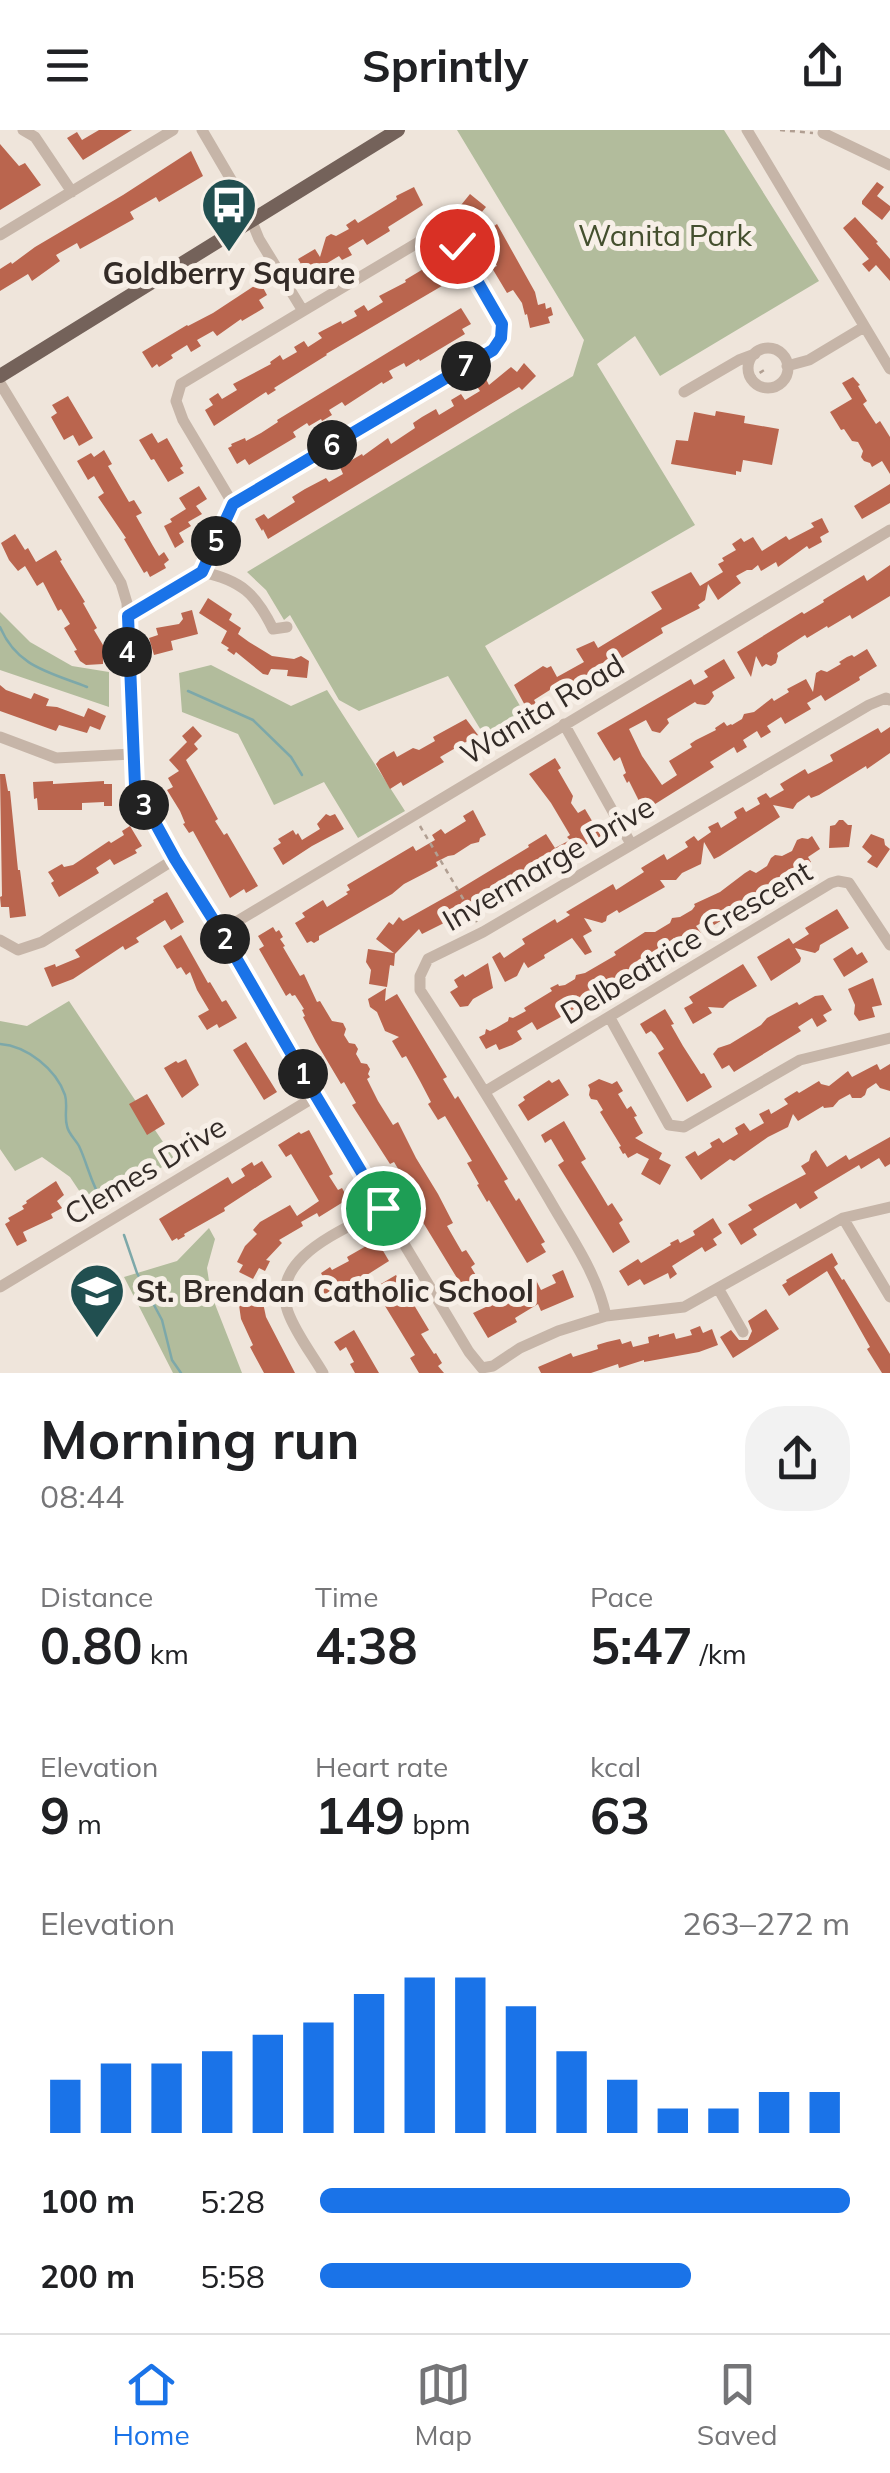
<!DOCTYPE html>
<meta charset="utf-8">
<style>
body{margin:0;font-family:Mulish,sans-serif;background:#f2f2f2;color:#202124;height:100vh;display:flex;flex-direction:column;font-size:38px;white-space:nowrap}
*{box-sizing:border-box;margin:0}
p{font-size:32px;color:#757577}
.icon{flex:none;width:55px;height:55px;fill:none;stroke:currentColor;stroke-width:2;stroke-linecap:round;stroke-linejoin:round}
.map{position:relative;height:1243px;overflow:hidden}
.drawer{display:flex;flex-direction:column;background:#fff;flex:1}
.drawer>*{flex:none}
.pin{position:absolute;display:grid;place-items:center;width:85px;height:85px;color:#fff;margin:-42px;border:5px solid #fff;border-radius:50%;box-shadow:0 2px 10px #0007}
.km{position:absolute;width:50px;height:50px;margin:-25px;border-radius:50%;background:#222;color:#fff;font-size:28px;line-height:50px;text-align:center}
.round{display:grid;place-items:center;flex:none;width:105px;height:105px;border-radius:40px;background:#f2f2f2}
.head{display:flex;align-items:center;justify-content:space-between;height:170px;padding:0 40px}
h1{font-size:55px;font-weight:700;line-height:75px}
.figures{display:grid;grid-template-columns:repeat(3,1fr);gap:15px;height:170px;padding:10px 40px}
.figures div{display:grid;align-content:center}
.figures b{font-size:50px;font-weight:700}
.figures small{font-size:28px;font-weight:400}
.figures p{font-size:28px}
.chart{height:280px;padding:20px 40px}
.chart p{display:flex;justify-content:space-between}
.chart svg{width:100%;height:180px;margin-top:10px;stroke:#1a73e8;stroke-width:6}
ul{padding:0 40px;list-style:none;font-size:32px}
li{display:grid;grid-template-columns:160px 120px 1fr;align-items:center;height:75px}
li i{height:25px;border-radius:12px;background:#1a73e8}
header{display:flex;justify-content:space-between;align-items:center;height:130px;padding:0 40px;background:#fff;font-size:45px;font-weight:700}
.tab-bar{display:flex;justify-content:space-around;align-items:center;height:140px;border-top:2px solid #e0e0e0;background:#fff;font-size:28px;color:#757577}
.tab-bar a{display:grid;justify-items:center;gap:5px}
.tab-bar .on{color:#1a73e8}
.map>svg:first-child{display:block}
</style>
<header><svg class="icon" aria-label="menu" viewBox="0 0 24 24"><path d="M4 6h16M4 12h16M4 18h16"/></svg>Sprintly<svg class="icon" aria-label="share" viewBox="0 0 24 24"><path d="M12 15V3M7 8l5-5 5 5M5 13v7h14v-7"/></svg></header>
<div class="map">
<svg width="890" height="1243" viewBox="0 0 890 1243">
<rect width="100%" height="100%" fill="#efe5db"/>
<path fill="#b2bc9c" d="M457,0H724L819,151L660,246L635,206L597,234L695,395L485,516L533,598L493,620L448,546L359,581L339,570L290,485L284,490L266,460L247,442L573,246L584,210Z
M0,482L30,512L72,536L109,542V577L0,540Z
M211,535L291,576L327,560L405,681L358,708L324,652L274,675L238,604L182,582L179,543Z
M69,871L175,1030L90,1077L70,1047L42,1027L15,1041L0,1019V891L27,896Z
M209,1098L215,1109L207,1138L211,1164L242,1243H173L124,1147L177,1131Z"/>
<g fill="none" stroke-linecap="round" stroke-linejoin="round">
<path stroke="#7da8a9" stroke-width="2.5" d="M0,497C17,537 49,542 87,557
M188,561L253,590L291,627L302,645
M0,914C27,916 56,939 65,965C68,975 64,986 67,996C68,1003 75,1009 79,1016C88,1035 91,1055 104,1074
M124,1105L137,1143L162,1190L172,1230L181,1243"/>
</g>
<path fill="#ba654e" d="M99,0H132L83,30L67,8L77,2L82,10Z
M0,14L19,36L25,33L41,55L0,80Z
M191,21L203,46L159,72L156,67L130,82L134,89L100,108L80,119L77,113L56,125L60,131L32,151L28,144L0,161V139L11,132L12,134L35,117L123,65Z
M877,52L884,57L877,66L890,76V80L882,90L862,74V71Z
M414,57L423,75L388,97L390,101L367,115L363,109L348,118L352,125L342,130L339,126L324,135L327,140L319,145L315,139L307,144L298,129L315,119L320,127L326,107L331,104L336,106L349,99L346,95L355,89L358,93L397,69L396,66Z
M470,64L486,77L481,83L485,86L475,97L457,80Z
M855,87L878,112L876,113L890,129V151L876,135L869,142L862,134L869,129L843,98Z
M497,94L535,162L538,175L545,173L546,179L551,177L553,185L548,187L550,193L530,198L527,184L525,185L522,173L513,160L507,163L492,138L497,136L491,126L494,124L482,104Z
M425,138L429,144L437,139L447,153L326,224L327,225L274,258L276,260L268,265L266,262L214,296L205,280L213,275L209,269L218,263L222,269L237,260L233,254L271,234L270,232L280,225L283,230L297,222L294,217L304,211L308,217L322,208L318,203L341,191L342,194L357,186L354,181L364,175L368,181L383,172L379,166L406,152L405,150Z
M260,152L267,165L259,170L264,178L242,191L241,189L217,206L213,201L197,210L201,216L191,222L187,215L171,225L173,228L159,237L157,234L152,238L142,222L187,195L188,196L213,183Z
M461,178L471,194L462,199L465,204L420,231L419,229L406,237L404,233L389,241L393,248L383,254L382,252L345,276L342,272L329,280L332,285L322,291L321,289L309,296L307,293L293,302L296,307L249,335L245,329L237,334L228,318L232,316L231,314L245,308L246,311L261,303L278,292L277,290Z
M524,233L536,246L522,260L519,257L268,409L263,399L262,401L255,389L264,384L268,389L295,372L292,367L305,359L326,348L329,352L343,344L340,337L362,324L363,326L388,308L391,314L415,298L413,293L422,287L436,279L439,285L454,276L451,270L461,264L465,270L480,261L476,255L486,249L489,255L511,237L517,242Z
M853,247L860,255L858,256L867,271L863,274L876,294L880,291L890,307V344L882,331L872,337L870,333L864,331L861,327L863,321L858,312L852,311L844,299L841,300L830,282L852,269L842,253Z
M68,266L93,308L79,316L73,305L64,310L51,287L57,283L52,275Z
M716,281L745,286L744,293L779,299L772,335L743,330L741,342L736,341V345L671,334L676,310L688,311L694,282L715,286Z
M152,303L158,313L167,308L183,336L180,338L184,343L168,352L154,329L151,330L139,310Z
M104,320L112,334L108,336L129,372L134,370L142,383L136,386L153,416L159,426L164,422L169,430L164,434L166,438L150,447L147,441L144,443L124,409L126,408L98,367L104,363L94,346L88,350L77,331L91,323L94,327Z
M890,354V373L862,389L854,376Z
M199,356L207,369L196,376L202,384L188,392L191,396L179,403L184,412L175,418L164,396L172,392L170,389L186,379L179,368Z
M822,388L829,402L820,407L822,412L809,419L807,416L778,437L776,432L761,441L758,435L752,440H747L736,446L741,453L718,470L708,454L705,470L698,475L700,478L661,498L663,503L617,531L614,526L596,537L601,546L571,562L569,559L558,566L553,558L534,570L537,575L528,581L514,555L543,536L547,538L551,536L557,547L584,532L576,519L594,511L598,518L662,479L651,462L691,442L700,456L723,442L718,434L724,431L722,428L736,420L732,414L741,408L744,412L753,407L762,421L786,406L789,410L814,397L811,393Z
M15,404L25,420L28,418L36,432L56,420L62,430L60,431L85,472L83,473L97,498L94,500L103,515V534L86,535L80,531L74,521L77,520L64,498L70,494L61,479L58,481L43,452L37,456L25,436L18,441L9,430L1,413Z
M890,435V466L852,489L850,485L828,498L827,496L807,508L805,505L777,523L778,526L776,533L771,536L766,534L762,537L756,526L751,547L737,522L802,482L804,484L824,472L823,470L864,445L867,451Z
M208,468L232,484L229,490L241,498L238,504L249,512L272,526L294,529L301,526L309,531L307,548L287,546L288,540L271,539L268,545L263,544L236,522L234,525L227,520L229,518L221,513L227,501L199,483Z
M192,480L198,504L171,511L173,520L154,525L149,508L158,505L156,498L179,494L183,489L181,483Z
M867,519L877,536L859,547L860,550L825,571L821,565L807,573L811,579L785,594L781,587L767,596L771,602L761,608L757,601L743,610L747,617L737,623L734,617L710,632L714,637L644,681L629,651L627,653L623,645L626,643L620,627L614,631L597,603L691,549L694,555L708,547L704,541L724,529L735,548L712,562L714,566L709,573L705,575L697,574L695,572L667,589L669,593L660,603L652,601L646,590L629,599L642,626L662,655L677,645L669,631L692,617L690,614L696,610L716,600L715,598L724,592L727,596L731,594L732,595L742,589L744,584L754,582L772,568L774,571L789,562L787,559L806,549L813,562L816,543L821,540L827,542L841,534L839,532L847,527L852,525L854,527Z
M0,555L6,560L31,569L34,563L49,569L46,576L57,577L84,587L88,578L106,586L100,600L90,596L87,603L59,595L56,601L0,581Z
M466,589L478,605L440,627L444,632L403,656L401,652L390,659L376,634L380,629L394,621L397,627L413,618L419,620L435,611L433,607Z
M193,596L202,606L194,614L198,619L186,630L218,689L215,691L224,705L227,703L258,756L246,763L244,759L230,768L193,701L189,703L183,694L185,693L180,681L167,660L173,657L168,648L179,641L169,630L187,612L182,606Z
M890,597V623L867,639L866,636L819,665L811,668L809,665L797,673L793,679L773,675L780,687L720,726L714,729L704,712L701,734L682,743L676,750H660L665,757L619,783L617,780L607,786L606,791L602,793L584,788L592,801L583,806L592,822L585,825L572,808L544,825L545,828L528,838L524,832L517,846L505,852L492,827L500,822L504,828L525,814L522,809L555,789L557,793L570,785L566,782L613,754L616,760L644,742L641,738L664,724L667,730L688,717L685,712L694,706L698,711L711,702L708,697L718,692L721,698L737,688L734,682L743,677L746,682L760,674L757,668L766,663L770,668L784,660L780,654L805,639L808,644L816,640L833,631L830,625L839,620L878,598L881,603Z
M555,628L561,638L558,640L573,666L571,673L578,683L585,679L601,706L485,774L481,767L462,779L463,780L455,786L458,790L448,796L446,792L422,804L419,799L395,824L394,836L390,835L387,857L369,854L371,840L366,832L368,819L394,823L376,809L389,792L393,795L399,787L403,791L453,763L529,717L528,715L546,704L555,718L570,710L567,707L570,705L551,673L529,644Z
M0,644H5L8,661H10L18,740H20L26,786L10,788L9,777H1L0,767L2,766Z
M53,651V654L104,651V654H112V676H104V672L82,673V680H38L37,668L34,669L33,652Z
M473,680L486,705L480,708L479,712L471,714L454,725L448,726L436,732L438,736L431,740L404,754L392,764L319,806V810L314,813L311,811L307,813L295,793L305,787L302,783L323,770L327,777L348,764L346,762L350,760L347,755L413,716L416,721L435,710L432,705L441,699L445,704L466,691L463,686Z
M326,684L330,686L335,684L344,699L312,716L283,735L273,718L281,713L278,709L293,700L296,705L298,703L302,710L320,699L317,694Z
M839,690H843L848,695H852L849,717L829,718L830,696L835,695Z
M130,696L142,716L135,720L137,723L114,735L110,729L96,738L99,743L59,767L51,753L54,751L48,742L62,734L64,737L73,735L109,711L111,713L124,705L122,701Z
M871,704L884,709L885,715L890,719L877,738L867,732L872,726L862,717Z
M812,706L820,719L808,727L811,732L796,742L797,745L780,753L739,780L736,774L721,784L724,789L714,795L710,788L696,796L701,803L691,809L687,803L675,810L674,808L654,822L658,828L559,888L537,900L532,892L517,901L522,909L512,915L499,920L496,914L486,919L479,907L485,904L486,899L490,901L496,898L508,891L509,887L513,888L526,881L524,878L552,861L550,858L558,854L559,856L565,855L575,849L576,845L585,843L616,825L614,822L645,802H655L670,793L672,788L680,787L692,780L695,776L694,774L720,762L745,743L750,740L756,743L767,736L771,728L775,725L782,726L792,721L797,710L802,708L808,709Z
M167,762L184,792L171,800L165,790L136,808L139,812L125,820L123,816L73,849L52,857L44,838L55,834L56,837L80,827L75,820L154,772L153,770Z
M837,779L849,798L820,815L819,820L815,823L795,818L801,828L800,832L771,851L757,827L789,808L793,814L809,804L805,798Z
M273,797L276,802L279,800L283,807L280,809L285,816L283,817L300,846L304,844L317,872L320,871L332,891L343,893L346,899L344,905L349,913L355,914L358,919L356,924L359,929L361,933L367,934L370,939L368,944L370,947L367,949L378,971L393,995L398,992L416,1028L438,1064L453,1093L447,1096L462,1122L466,1120L475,1134L471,1137L483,1157L468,1166L402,1058L404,1057L399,1050L403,1047L394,1032L390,1034L352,975L356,973L344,952L341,954L316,912L303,887L305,886L302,880L304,879L295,865L292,866L290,863L286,866L259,819L264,816L258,806Z
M181,805L208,853L210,852L222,872L226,870L237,888L219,898L217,894L207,900L198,886L209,880L197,860L190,842L186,845L181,837L177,839L163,816Z
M852,817L857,825L862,822L868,832L844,847L833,829Z
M488,833L493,858L473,869L468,876L460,877L450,862L458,857L454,850L463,844L465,847Z
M743,834L757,856L729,872L723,878L708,877L712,883L693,894L684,878L693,873L689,867Z
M873,848L882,875L872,877L875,887L859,891L854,884L855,875L848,859Z
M386,858L385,871L397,864L447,947L443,949L455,969L458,966L508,1049L504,1051L516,1071L519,1068L545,1112L541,1114L546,1122L527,1133L489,1070L487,1072L477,1055L479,1054L467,1033L472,1031L445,986L438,990L428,974L431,972L420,951L406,926L402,928L392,911L399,907L385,901L377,882L370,877L368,869Z
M823,865L832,880L823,885L827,891L817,897L812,888L798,897L801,901L734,942L729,935L722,939L713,924L718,918L730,914L761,895L767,888L797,872L799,875L815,866Z
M665,879L674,894L671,895L683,916L701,944L704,943L712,957L687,972L658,923L664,919L655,905L651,901L646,904L640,894Z
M246,912L277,962L264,970L233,920Z
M186,929L199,955L182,968L164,938L176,931L178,933Z
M877,934L880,940L890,934V961L880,958L876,953L867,959L865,965L861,968H852L850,964L839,970L833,977L824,978L823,976L798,991L793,984L788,997L768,1007L734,1031L730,1029L701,1050L685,1027L695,1021L698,1026L712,1017L710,1013L719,1008L723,1013L738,1004L735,998L744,993L750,1001L764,993L759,984L769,979L771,984L788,974L784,969L797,961L799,963L819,951L821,954L829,956L848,941L852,947Z
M559,949L569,965L528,991L518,975L525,970L523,967L549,950L552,953Z
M599,949L612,954L617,951L623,961L618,964L627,979L631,976L637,986L634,987L643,1003L635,1008L662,1023L659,1029L671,1035L660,1055L641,1044L649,1029L637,1023L628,1028L625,1023L623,1024L619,1017L621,1016L600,982L603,980L597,970L591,969L589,965L590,959L588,955Z
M147,964L165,994L147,1005L129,974Z
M564,991L586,1029L581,1032L596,1056L608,1076L612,1073L623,1090L619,1093L630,1112L613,1123L558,1035L564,1031L551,1009L545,1013L541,1005Z
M309,1000L333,1044L329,1046L338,1060L342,1058L348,1069L319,1087L317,1083L301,1092L303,1096L279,1110L282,1113L266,1130L270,1131L265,1141L259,1138L253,1149L239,1142L243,1135L237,1132L245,1116L257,1104L253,1100L260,1092L290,1075L297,1086L319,1071L291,1024L286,1027L278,1015L299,1002L301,1004Z
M890,1007V1034L885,1037L879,1028L861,1039L859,1035L814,1062L818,1068L800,1079L796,1073L753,1099L757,1105L741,1115L728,1094L752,1080L748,1075L806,1044L801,1036L809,1031L811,1024L816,1020L827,1037L846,1025L849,1030Z
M262,1031L272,1047L224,1078L225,1081L184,1104L185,1106L178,1110L177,1108L172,1111L159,1089L228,1047L232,1054L245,1046L241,1039L252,1032L254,1036Z
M56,1051L64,1065L57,1071L62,1078L51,1084L53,1088L23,1102L27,1111L17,1116L5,1094L10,1091L8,1088L24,1079L22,1076L27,1073L26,1071Z
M713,1088L722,1103L713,1109L717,1115L705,1122L702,1117L672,1136L677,1144L670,1149L668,1143L644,1155L640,1149L628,1156L619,1141L638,1129L641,1133L671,1115L670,1113L678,1109L680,1113L695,1105L693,1101Z
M379,1114L389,1131L351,1155L322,1169L314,1155L324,1149L321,1143L330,1137L332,1140L349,1131L347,1127L368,1115L371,1119Z
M832,1123L838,1134L834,1137L842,1150L844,1149L890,1224V1243H882L867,1219L870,1217L827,1141L789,1166L782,1155L787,1152L786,1150Z
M563,1140L574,1167L541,1181L538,1174L515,1188L517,1192L488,1208L473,1183L520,1161L519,1159L536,1150L541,1160L556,1153L552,1145Z
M396,1145L429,1200L421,1204L434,1224L436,1223L442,1233L438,1236L444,1243H419L410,1228L415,1225L374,1158Z
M253,1157L255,1169L262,1168L266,1187L295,1243H264L250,1217L253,1215L241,1189L237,1161Z
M766,1179L779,1199L733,1228L720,1207L731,1200L739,1210H748L752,1201L748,1191Z
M700,1196L703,1203L712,1199L718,1215L699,1222L644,1232V1230L619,1238L618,1234L591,1243H541L538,1237L571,1223L573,1227L598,1219L597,1215L607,1212L620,1209L622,1214L631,1211L633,1217L649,1213L648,1207L659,1204V1207L674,1203L676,1209L692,1205L690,1200Z
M354,1200L368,1224L379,1243H355L350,1234L354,1232L346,1217L340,1221L334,1212Z"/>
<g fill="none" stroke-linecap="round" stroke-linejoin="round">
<path stroke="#b19f92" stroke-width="2.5" stroke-dasharray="5 5" stroke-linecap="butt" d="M780,0L813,3
M751,248L766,239
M420,696L477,792"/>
<path stroke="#c6b5a8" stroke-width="11" d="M23,0L35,7L72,62
M202,0L243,70L259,109L303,181L181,254L176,271L183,290L233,374
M747,0L890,239
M823,3L890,35
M0,105L173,0
M748 238a20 20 0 1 1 40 0a20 20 0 1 1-40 0Z
M787,236L809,230L864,197
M0,253L121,453L127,473L135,657L143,674L221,801L309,956L469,1222L482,1238L493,1236L520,1218L558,1201L606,1186L684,1177L843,1088L890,1077
M684,262L739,230L755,224
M202,442C241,450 256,464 273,499L287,497
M128,486L202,442L233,374L493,220L501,207L502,194L457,115L448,108L429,106L303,181
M564,594L631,714
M0,607L56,628L132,624
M221,801L890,400
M0,810L18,820L42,812L175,729
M610,888L669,995L684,997L800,930L890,908
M486,961L831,753L838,751L849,753L890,815
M843,1088L890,1167
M0,1157L316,966
M718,1158L743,1202
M606,1186C597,1143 570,1106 549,1069C507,998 465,929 420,860V846L428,829L483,802L869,575L886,568L890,570
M323,1243C312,1224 296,1204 288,1182C268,1126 346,1100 383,1078"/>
<path stroke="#74625a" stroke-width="14" d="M0,246L398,0"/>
</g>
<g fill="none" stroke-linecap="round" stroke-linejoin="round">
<g stroke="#fff" stroke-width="20">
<path id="route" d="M383,1078L310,956L221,802L175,729L135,656L128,486L202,442L233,374L493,220L501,208L502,194L457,116"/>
</g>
<use href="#route" stroke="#1a73e8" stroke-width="12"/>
</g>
<defs>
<g id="bus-pin" transform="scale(2.875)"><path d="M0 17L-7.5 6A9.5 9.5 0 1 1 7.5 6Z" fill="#214f50" stroke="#f7efe7"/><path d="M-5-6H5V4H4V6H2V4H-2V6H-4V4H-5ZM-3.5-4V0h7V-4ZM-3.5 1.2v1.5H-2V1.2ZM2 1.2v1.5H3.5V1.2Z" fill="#fff"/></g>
<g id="school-pin" transform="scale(2.875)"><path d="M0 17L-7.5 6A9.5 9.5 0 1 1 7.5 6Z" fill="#214f50" stroke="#f7efe7"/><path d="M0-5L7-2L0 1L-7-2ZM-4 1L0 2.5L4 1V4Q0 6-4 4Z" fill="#fff"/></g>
</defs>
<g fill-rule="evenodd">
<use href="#bus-pin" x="229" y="75"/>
<use href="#school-pin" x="97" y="1161"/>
</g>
<g text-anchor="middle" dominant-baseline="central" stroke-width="10" stroke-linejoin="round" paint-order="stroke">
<g font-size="30" fill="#444f2e" stroke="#f7efe7">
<text x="665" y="105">Wanita Park</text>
</g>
<g font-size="30" font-weight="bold" fill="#332b27" stroke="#f7efe7">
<text x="229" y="143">Goldberry Square</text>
<text x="136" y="1161" text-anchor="start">St. Brendan Catholic School</text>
</g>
<g font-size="30" fill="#332b27" stroke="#f7efe7">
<text transform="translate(542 579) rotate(-31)">Wanita Road</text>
<text transform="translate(548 733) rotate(-30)">Invermarge Drive</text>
<text transform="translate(686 812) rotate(-31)">Delbeatrice Crescent</text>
<text transform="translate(145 1040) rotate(-31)">Clemes Drive</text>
</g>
</g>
</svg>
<div class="pin" style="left:383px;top:1078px;background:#1e9e55"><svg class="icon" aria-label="arrive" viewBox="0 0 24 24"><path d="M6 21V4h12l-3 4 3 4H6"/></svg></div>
<div class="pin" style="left:457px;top:116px;background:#d93025"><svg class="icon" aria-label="check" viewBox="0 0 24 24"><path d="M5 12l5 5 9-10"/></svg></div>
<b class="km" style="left:303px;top:944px">1</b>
<b class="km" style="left:225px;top:809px">2</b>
<b class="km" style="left:144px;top:675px">3</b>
<b class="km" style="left:127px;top:522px">4</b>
<b class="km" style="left:216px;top:411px">5</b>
<b class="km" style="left:332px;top:315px">6</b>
<b class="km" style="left:466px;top:236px">7</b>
</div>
<section class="drawer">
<div class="head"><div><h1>Morning run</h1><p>08:44</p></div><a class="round"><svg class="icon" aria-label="share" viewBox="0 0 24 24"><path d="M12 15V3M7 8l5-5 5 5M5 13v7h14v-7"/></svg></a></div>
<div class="figures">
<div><p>Distance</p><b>0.80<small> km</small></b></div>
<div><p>Time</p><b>4:38</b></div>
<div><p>Pace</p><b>5:47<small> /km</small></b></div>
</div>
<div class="figures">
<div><p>Elevation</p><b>9<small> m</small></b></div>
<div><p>Heart rate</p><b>149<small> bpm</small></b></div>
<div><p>kcal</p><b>63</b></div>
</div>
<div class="chart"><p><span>Elevation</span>263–272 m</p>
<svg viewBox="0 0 160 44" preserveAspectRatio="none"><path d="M5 44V31M15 44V27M25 44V27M35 44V24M45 44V20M55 44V17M65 44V10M75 44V6M85 44V6M95 44V13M105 44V24M115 44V31M125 44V38M135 44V38M145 44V34M155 44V34"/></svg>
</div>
<ul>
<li><b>100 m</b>5:28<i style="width:100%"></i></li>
<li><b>200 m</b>5:58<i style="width:70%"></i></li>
</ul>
</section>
<nav class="tab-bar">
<a class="on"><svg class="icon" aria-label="home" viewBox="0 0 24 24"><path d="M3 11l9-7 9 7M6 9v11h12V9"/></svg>Home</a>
<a><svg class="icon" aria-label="map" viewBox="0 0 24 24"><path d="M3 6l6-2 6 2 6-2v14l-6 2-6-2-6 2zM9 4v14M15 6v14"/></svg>Map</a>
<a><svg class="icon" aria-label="saved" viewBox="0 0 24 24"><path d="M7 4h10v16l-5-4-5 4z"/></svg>Saved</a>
</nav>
